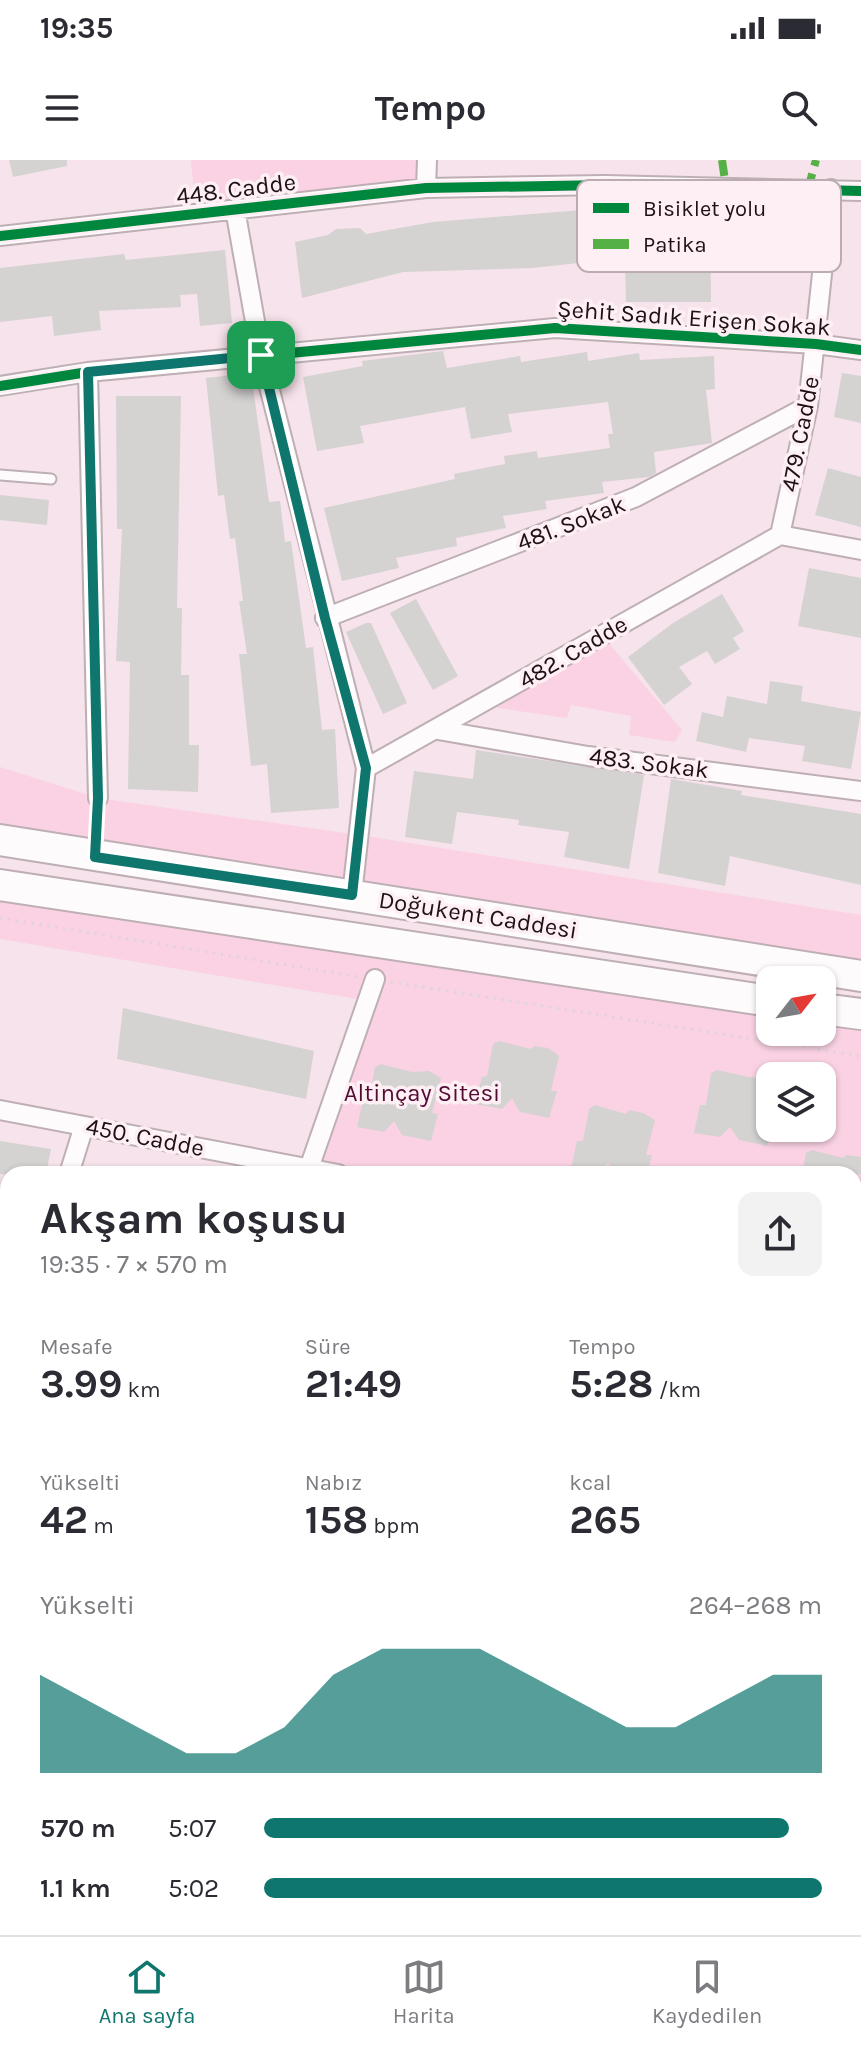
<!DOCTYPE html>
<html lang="tr">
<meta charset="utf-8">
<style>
body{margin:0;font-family:Karla,sans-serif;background:#f2f2f3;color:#2b2b33;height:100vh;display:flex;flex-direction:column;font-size:30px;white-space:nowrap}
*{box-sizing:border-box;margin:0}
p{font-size:26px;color:#7c7c81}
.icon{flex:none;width:44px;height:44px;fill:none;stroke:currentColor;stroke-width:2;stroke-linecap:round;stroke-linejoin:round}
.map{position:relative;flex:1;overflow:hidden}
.sheet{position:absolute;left:0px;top:1006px;width:862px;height:770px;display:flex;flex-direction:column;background:#fff;border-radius:24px 24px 0 0;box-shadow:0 2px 6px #0004}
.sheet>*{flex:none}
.needle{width:52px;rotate:59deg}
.tools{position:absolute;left:756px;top:806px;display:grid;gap:16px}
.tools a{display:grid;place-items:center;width:80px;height:80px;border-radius:16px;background:#fff;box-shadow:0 2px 6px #0004;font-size:40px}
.pin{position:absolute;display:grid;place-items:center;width:68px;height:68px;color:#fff;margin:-34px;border-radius:16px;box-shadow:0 4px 12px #0006}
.round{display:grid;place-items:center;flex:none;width:84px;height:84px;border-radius:16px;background:#f2f2f3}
.overview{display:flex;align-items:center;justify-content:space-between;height:136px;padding:0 40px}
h1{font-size:44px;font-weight:700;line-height:60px}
.metrics{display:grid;grid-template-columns:repeat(3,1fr);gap:12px;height:136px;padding:8px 40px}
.metrics div{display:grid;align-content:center}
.metrics b{font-size:40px;font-weight:700}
.metrics small{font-size:22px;font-weight:400}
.metrics p{font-size:22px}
.chart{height:224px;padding:16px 40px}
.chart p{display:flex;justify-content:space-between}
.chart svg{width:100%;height:144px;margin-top:8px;fill:#0f766e;opacity:.7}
ul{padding:0 40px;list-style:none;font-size:26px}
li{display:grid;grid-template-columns:128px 96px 1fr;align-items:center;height:60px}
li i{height:20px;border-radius:10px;background:#0f766e}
.status{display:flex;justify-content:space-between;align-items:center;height:56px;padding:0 40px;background:#fff;direction:ltr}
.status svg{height:22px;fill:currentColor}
header{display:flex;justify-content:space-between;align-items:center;height:104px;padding:0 40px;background:#fff;font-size:36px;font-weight:700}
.dock{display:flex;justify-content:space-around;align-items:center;height:112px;border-top:2px solid #e1e1e2;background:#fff;font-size:22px;color:#7c7c81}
.dock a{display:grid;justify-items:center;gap:4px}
.dock .on{color:#0f766e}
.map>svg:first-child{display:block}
</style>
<div class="status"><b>19:35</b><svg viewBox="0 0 49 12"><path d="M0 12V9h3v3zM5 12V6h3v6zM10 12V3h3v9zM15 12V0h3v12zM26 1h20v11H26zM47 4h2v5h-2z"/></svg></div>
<header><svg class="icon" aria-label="menu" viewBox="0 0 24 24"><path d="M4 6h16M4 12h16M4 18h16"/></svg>Tempo<svg class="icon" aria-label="search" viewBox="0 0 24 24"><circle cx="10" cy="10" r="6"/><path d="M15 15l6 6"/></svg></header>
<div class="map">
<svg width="861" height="1775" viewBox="0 0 861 1775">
<rect width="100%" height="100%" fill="#f7e3eb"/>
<path fill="#fad2e3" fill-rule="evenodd" d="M191,0H427L426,28L196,54Z
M607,481L682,570L675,582L629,575L631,556L571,545L567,558L484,546Z
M0,607L98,638L359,675L861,755V816L0,680Z
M0,725L770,841V872H822V849L861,854V1113L854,1112V1014H338L309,1008L369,841L0,779ZM770,916H822V968H770Z
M8,1675V1768H174L178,1775H0V1681Z"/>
<path fill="#d5d2d2" d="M9,0H67V6L13,17Z
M607,48L608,59L710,58L711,142H626L625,98L532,108L403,112L302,138L295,82L328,75L336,69L360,68L366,74L433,62Z
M225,90L232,163L200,166L197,134L180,135L181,147L99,151L101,170L54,176L52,156L0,162V108L124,94L126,100Z
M443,191L447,208L520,196L521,202L587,192L588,201L639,193L640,200L714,196L715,229L706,230L712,283L654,292L656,313L649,317L602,322L604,333L545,341L547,349L503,356L506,368L456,378L457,386L396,398L399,408L342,421L324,348L455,319L454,314L505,304L504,296L537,291L538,298L610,288L608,274H613L608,242L508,254L512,272L471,279L465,247L360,266L364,283L317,291L303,217L363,206L362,201Z
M251,213L269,342L280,341L285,382L291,381L306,488L313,487L322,570L335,569L339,648L271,653L267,604L251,606L239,494H247L239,441H243L235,378L230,379L224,335L218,336L206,218Z
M842,213L861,216V263L834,257Z
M116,236H181L177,448H182L181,515H189V585H199L198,632L128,629L130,502L116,501L122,369H117Z
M828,308L861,317V367L815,355Z
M0,335L49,340L47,365L0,360Z
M809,408L861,418V478L798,466Z
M722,434L744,471L733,478L740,489L715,504L707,491L679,507L692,524L664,545L628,497L673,463Z
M416,439L458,516L433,530L390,453Z
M366,463H371L407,543L383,554L346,472Z
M770,521L803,526L801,541L861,552L851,609L802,601L805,586L749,578L746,592L696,581L702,552L723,557L727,536L767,544Z
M476,590L644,615L629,709L564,697L569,672L518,665L519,660L457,652L452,684L405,677L414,611L473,619Z
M671,619L742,631L741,635L861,654V725L730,696L725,726L658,713Z
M123,848L314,891L306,939L117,899Z
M499,881L531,889L534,886L548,888L559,896L551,931H557L549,958L520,952L512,938L502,949L475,944L482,917L487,916L493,884Z
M381,904L412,912L429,911L441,918L432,953L438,954L431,981L402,975L394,961L384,972L357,967L363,940L369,939L375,907Z
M717,910L749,917L770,918L773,968L767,986L739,980L730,967L720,977L694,973L700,945H706L711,913Z
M595,945L626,954L629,950L643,953L655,960L646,995H652L647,1014H614L608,1003L598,1013L571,1008L577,981H583L589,949Z
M0,981L51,989L46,1014H0Z
M812,990L843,998L846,995L861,997V1014H802L806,993Z"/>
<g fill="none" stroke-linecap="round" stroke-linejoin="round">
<g stroke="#beafb5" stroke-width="13">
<path id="lane" d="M0,315L51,319"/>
</g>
<g stroke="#beafb5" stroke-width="22">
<path id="street" d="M426,28L427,0
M235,49L261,195L366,608L352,735
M0,76L426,28L605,25L861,31
M88,212L98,638
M0,226L88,212L555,168L816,184L861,190
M780,375L808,246L831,29
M780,375L861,390
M325,458L636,337L808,246
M438,570L588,596L861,631
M366,608L780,375
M0,950L338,1014
M69,1014L84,966
M307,1014L375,819
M854,1112L861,1113
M0,1230L8,1205
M0,1304L8,1307
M854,1327L861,1328
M854,1518L861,1520
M0,1540H8
M854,1705L861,1708
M222,1768L231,1775
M452,1768L463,1775
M408,1775L411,1768
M629,1775L635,1768"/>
</g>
<g stroke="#beafb5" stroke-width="34">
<path id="primary" d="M0,680L861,816
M0,725L770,841
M822,849L861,854"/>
</g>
<path stroke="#dcd5d8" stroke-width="3" stroke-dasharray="2 6" stroke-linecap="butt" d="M96,670L97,654
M0,758L360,817
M391,822L861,896
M604,1775L611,1768"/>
<use href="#lane" stroke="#fefbfc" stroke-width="9"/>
<use href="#street" stroke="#fefbfc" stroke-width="18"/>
<use href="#primary" stroke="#fefbfc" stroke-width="30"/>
<path stroke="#55b145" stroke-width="8" stroke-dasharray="16 8" stroke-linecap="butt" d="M722,0L726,27
M808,29L816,0"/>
<g stroke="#feeff4" stroke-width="15">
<path id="cycleway" d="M0,76L426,28L605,25L861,31
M0,226L88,212L555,168L816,184L861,190"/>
</g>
<use href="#cycleway" stroke="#00873e" stroke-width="10"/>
</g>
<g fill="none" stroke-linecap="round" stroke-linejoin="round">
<g stroke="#fff" stroke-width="16">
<path id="route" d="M261,195L325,458L366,608L352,735L95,697L98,638L88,212Z"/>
</g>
<use href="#route" stroke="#0f766e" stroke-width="10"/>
</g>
<g text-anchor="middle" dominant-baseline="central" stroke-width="7" stroke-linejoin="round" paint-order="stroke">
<g font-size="24" fill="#1c1116" stroke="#feeff4">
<text transform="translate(236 29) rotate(-7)">448. Cadde</text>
<text transform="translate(694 158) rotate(4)">Şehit Sadık Erişen Sokak</text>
<text transform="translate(800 274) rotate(-79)">479. Cadde</text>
<text transform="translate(571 363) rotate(-21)">481. Sokak</text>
<text transform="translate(573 492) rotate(-30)">482. Cadde</text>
<text transform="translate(649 603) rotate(7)">483. Sokak</text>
<text transform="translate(478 755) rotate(9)">Doğukent Caddesi</text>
<text transform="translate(145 977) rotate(11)">450. Cadde</text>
</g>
<g font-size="24" fill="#520c33" stroke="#feeff4">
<text x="422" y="933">Altinçay Sitesi</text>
</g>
</g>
<rect x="577" y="20" width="264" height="92" rx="12" fill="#feeff4" stroke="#baacb1" stroke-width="2"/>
<rect x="593" y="43" width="36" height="10" fill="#00873e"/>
<rect x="593" y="79" width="36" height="10" fill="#55b145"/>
<g font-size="22" fill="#1c1116">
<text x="643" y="56">Bisiklet yolu</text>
<text x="643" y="92">Patika</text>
</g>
</svg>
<div class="tools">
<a><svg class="needle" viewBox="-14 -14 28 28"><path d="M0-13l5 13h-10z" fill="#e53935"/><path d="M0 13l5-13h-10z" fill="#7c7c81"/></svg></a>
<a><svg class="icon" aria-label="layers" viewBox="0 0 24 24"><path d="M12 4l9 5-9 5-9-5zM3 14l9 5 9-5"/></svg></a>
</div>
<div class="pin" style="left:261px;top:195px;background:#1e9e55"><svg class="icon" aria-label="arrive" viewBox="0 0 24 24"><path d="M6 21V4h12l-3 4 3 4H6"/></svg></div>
<section class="sheet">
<div class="overview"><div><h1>Akşam koşusu</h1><p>19:35 · 7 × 570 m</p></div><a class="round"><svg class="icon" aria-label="share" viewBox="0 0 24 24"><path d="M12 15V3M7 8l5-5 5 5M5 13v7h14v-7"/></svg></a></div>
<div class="metrics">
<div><p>Mesafe</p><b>3.99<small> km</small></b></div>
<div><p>Süre</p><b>21:49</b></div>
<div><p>Tempo</p><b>5:28<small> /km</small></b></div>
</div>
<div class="metrics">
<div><p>Yükselti</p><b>42<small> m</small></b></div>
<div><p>Nabız</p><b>158<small> bpm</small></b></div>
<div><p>kcal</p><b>265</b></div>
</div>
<div class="chart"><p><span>Yükselti</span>264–268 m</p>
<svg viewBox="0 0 160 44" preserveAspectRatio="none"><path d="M0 44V14L10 22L20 30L30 38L40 38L50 30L60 14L70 6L80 6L90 6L100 14L110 22L120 30L130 30L140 22L150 14L160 14V44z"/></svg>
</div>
<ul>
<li><b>570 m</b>5:07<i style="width:94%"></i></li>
<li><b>1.1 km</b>5:02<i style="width:100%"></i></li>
</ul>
</section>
</div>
<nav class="dock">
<a class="on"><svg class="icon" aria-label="home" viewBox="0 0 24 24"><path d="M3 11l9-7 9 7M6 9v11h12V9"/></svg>Ana sayfa</a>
<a><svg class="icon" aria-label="map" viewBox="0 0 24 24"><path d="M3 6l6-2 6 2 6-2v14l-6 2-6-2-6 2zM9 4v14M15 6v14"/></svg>Harita</a>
<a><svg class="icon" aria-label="saved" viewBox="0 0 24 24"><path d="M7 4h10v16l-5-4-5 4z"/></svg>Kaydedilen</a>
</nav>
